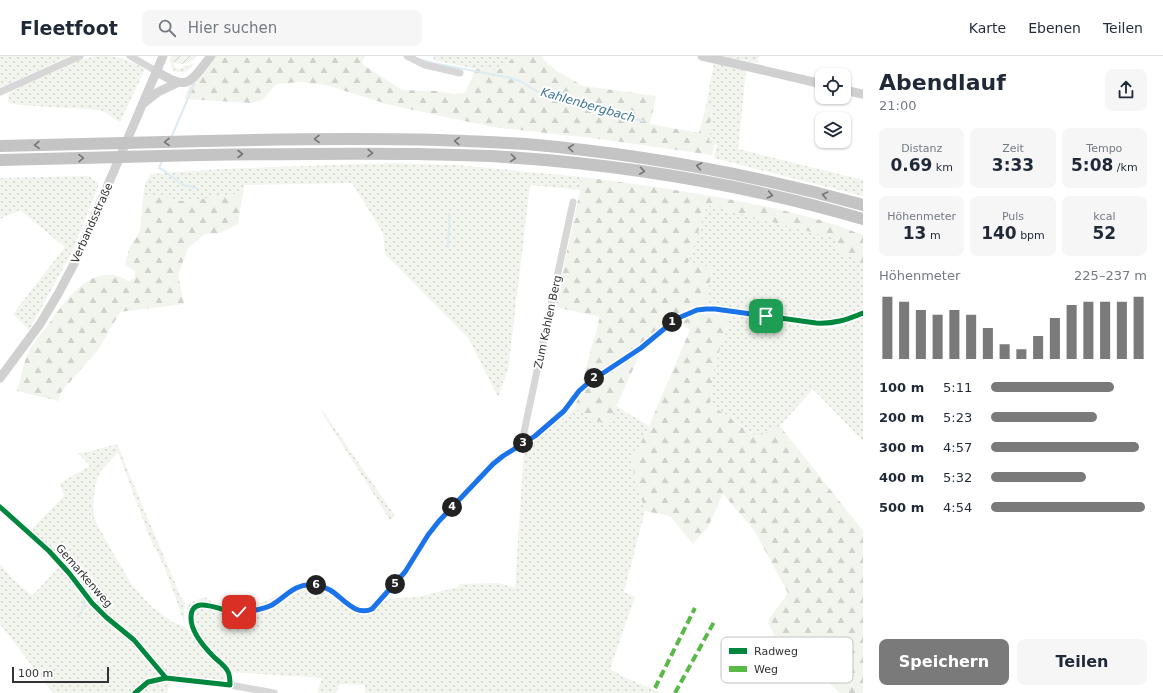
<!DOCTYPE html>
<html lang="de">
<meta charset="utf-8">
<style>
body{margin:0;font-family:"DejaVu Sans",sans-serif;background:#f6f6f7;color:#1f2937;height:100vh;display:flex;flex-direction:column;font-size:15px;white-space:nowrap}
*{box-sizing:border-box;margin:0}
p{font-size:13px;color:#747a83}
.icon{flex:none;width:22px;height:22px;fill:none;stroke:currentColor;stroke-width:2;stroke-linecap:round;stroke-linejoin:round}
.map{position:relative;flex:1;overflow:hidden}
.panel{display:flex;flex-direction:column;background:#fff;width:300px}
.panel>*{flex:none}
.buttons{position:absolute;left:815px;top:12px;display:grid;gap:8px}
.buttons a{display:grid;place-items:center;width:36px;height:36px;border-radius:8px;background:#fff;box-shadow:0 1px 3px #0004;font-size:20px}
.scale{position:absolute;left:12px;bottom:10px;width:97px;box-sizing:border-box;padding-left:4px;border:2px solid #333;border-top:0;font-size:11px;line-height:14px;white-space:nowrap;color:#333;-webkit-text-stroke:3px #fff;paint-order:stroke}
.pin{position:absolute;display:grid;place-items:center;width:34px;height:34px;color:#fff;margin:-17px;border-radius:8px;box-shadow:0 2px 6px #0006}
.km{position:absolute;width:20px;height:20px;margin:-10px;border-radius:50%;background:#222;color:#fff;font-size:11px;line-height:20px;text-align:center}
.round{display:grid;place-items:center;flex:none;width:42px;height:42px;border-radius:8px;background:#f6f6f7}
.head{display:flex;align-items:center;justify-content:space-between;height:68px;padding:0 16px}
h1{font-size:22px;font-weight:700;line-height:30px}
.stats{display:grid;grid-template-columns:repeat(3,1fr);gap:6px;height:68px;padding:4px 16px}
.stats div{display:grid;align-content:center;border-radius:8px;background:#f6f6f7;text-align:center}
.stats b{font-size:17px;font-weight:700}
.stats small{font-size:11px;font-weight:400}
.stats p{font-size:11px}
.chart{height:112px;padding:8px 16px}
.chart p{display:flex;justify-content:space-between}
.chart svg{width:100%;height:72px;margin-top:4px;stroke:#7a7a7a;stroke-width:6}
.button{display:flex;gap:8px;margin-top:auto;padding:8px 16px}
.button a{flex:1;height:46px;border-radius:8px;background:#7a7a7a;color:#fff;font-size:16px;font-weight:700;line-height:46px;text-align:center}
.button a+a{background:#f6f6f7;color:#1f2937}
ul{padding:0 16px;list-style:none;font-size:13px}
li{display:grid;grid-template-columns:64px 48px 1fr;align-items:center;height:30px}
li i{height:10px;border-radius:5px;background:#7a7a7a}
header{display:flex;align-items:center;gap:24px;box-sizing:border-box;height:56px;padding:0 20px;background:#fff;border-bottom:1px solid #e0e1e3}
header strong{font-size:19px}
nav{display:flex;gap:22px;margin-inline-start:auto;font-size:14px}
.search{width:280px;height:36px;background:#f6f6f7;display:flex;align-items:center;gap:10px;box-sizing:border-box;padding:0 14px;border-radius:8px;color:#747a83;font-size:15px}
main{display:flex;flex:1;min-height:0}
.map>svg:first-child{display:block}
</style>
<header>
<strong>Fleetfoot</strong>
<div class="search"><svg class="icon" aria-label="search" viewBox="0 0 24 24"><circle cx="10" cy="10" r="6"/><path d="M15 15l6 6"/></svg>Hier suchen</div>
<nav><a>Karte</a><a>Ebenen</a><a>Teilen</a></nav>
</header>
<main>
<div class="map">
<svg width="863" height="637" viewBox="0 0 863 637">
<defs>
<pattern id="grass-dots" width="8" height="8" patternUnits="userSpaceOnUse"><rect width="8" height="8" fill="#f1f5ed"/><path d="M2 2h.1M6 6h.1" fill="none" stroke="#cfd2cc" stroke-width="1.8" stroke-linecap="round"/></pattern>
<pattern id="forest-firs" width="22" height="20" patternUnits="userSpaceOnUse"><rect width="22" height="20" fill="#f1f5ed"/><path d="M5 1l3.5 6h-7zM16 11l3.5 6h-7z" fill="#cfd2cc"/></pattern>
<pattern id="garden-furrows" width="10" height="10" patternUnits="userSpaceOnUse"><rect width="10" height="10" fill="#f1f5ed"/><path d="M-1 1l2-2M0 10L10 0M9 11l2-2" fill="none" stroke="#cfd2cc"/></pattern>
</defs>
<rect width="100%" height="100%" fill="#fff"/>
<path fill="url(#grass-dots)" d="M0,0H69L0,32Z
M97,0C120,0 124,2 145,13L120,66L101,54L19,49L8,47L9,36L82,3Z
M434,0H514L504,12L493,14L476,13L433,4Z
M721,0H759L757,7Z
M170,5L174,8L175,11L178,13L195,7C188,15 183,19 173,14Z
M714,7L746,15L738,93L863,124V140L714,102L717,88L709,86L712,51L706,50Z
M392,107L456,109L583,121L580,134L530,129L508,314L498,341L469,283L385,198L383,177L352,127L245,129L243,137L196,144L178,145L164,141L143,142L145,128L151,118L221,113Z
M89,120L99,128L72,196L29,274L13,258L65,191L20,154L0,163V122Z
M707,149L838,183L837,195L858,204L863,213V253L854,258L829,265L712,250H702L708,239L688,207Z
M731,257L797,267L798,269C807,269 817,272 826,272C839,272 852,267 863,261V385L813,333L780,370L758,381L710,348L714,312Z
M616,350L649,370L631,406L645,455L624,536L635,541L610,613L622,620L661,637H365V629L340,628L336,637H317L322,622L231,616L200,582L193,563V560L198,551L248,558L305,531L320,532L355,556L367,559C375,556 378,547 386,543L417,541L459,531V528L499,527L515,532L524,393L575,352L607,370Z
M321,355L325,358L395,460L390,464Z
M117,388L142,449L181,541L185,547L184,566L164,510L149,480L118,396L100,416L95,430L93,450L94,462L105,483L132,529L150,549L171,565L185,571L222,611L226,619L224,627L167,620L110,562L30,475L64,440L60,427L90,410L78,397L91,395Z
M0,508L11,521L32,540L60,510L172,624L167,637H53L0,568Z
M299,525L298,529L268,548L245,554L199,548L189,570L187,561V548L205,541C219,554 253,551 270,543C280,538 290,531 299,525Z"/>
<path fill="url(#forest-firs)" d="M216,0H365L362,6L365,10L402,34L436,35L454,38L465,37L476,13L493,14L504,12L514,0H542L545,5L557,15L583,30L656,40L650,68L699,77L706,50H712L709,86L715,87L712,99L600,83L493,71L390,49L326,29L300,26L277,28L262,44L252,47L184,43L190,29L196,25Z
M583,121C657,131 732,141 805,160C825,165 844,172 863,179V213L858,204L837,195L838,183L707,149L688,207L712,211L708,239L702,250L703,256L731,257L714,312L710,348L757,381L780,370L863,475V637H840L775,581L768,567L769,563L788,537L754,474L723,438L708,471L693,488L670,460L645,455L631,406L649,370L690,274L675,261L645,287L607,370L575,352L600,261L555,251Z
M243,137L238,168L220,177L205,178L188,192L178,219L184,248L120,256L98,294L61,336L58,345L17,335C21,321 23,306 30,294C34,285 42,277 48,269C66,243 93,203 129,225L135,222V215L125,209L129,193L140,175L143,142L164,141L178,145L196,144Z"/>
<path fill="url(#garden-furrows)" d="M171,0H197C191,9 179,10 170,5Z"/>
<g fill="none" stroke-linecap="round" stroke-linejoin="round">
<path stroke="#ddebf3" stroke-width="2" d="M422,4L433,7L506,21L520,25L545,40L570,44L594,53L609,55L643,65
M171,82L194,28
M162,105L159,112L163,114L183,129L197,132
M448,191C448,180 450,169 449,158
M78,561C84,554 86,548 83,540"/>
<path stroke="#d7d7d7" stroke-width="7" d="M130,0L156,15
M407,0L425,9L460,17
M0,36L80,0
M525,386L524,376L573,146
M0,451L49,495L69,517L92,547L106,561L134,584L166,622
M230,629L274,637
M135,637L148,626L166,622L230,629C230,624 230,618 227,614C224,609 218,605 214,601C205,592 191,576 191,562C191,541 213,551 225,554C232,555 239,556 246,556C255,555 264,553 272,548C288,540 296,527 315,529C335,531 353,562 371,553L405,516L428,479L439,465L493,408L503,400L535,380L564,355L579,335L588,327L641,292L676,263L697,254L715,253L816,267C834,268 846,264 863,257"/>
<path stroke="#d0d0d0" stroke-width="9" d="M702,0L822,28
M156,15C189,36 189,27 211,0
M844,34L863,38
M144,47L158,36L177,27
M0,322L40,268L58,238L75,206L163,0"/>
<path stroke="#c4c4c4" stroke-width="12" d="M206,85C284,83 361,82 439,84C468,85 497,86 526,88C640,98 752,118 863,149
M201,99C273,98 346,97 419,98C448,99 477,99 506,101C627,109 747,129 863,163"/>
<path stroke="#c4c4c4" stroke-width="12" d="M0,90L206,85
M0,104L201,99"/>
<path stroke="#58b947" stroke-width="4" stroke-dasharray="8 4" stroke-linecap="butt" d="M655,632L695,552
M675,637L714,566"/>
<g stroke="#fff" stroke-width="8">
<path id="cycleway" d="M0,451L49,495L69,517L92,547L106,561L134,584L166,622
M135,637L148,626L166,622L230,629C230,624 230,618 227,614C224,609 218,605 214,601C205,592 191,576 191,562C191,541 213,551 225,554C232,555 239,556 246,556C255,555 264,553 272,548C288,540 296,527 315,529C335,531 353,562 371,553L405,516L428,479L439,465L493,408L503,400L535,380L564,355L579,335L588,327L641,292L676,263L697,254L715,253L816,267C834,268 846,264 863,257"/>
</g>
<use href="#cycleway" stroke="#00873e" stroke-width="5"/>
</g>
<defs><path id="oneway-chevron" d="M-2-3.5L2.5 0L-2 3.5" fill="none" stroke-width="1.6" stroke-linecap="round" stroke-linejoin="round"/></defs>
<g stroke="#747474">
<use href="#oneway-chevron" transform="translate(317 83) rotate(179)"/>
<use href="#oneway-chevron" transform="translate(457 85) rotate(-178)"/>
<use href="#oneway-chevron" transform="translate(167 86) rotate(179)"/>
<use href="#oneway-chevron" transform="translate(37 89) rotate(179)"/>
<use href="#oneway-chevron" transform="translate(571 92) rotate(-174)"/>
<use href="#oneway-chevron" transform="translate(370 97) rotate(1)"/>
<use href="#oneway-chevron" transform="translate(240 98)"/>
<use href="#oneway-chevron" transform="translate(81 102) rotate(-1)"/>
<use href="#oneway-chevron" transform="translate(513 102) rotate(5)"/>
<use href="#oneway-chevron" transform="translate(699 110) rotate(-169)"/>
<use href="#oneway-chevron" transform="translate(642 115) rotate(8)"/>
<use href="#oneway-chevron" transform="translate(770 139) rotate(12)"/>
<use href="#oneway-chevron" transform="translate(825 139) rotate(-167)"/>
</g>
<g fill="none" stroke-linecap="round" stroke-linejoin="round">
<g stroke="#fff" stroke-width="8">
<path id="route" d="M239,556C251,555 262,554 272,549C285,541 296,527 312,529C318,529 324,531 330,534C342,541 355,561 372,553L405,516L428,479L439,465L493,408L503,400L535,380L564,355L579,335L588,327L641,292L676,263L697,254L706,253H715L766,260"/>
</g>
<use href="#route" stroke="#1a73e8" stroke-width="5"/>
</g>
<g text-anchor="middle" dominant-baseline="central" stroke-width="4" stroke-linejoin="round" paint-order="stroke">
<g font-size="11" fill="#333" stroke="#fff">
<text transform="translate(92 167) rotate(-66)">Verbandsstraße</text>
<text transform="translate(548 266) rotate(-78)">Zum Kahlen Berg</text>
<text transform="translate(84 520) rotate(49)">Gemarkenweg</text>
</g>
<g font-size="12" font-style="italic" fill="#3f7597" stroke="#fff">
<text transform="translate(588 49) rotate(16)">Kahlenbergbach</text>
</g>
</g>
<rect x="721" y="581" width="132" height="46" rx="6" fill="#fff" stroke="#c2c2c2" stroke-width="1"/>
<rect x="729" y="592" width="18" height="6" fill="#00873e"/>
<rect x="729" y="610" width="18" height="6" fill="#58b947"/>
<g font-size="11" fill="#333">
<text x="754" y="599">Radweg</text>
<text x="754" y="617">Weg</text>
</g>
</svg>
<div class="buttons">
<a><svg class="icon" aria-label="locate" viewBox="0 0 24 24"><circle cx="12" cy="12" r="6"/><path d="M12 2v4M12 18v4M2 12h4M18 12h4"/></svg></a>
<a><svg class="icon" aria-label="layers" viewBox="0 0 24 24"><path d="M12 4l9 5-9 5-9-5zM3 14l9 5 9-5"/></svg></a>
</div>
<div class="scale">100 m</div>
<div class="pin" style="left:766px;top:260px;background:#1e9e55"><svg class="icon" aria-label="arrive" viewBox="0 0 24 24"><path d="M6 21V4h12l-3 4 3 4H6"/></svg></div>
<div class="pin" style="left:239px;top:556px;background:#d93025"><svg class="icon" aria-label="check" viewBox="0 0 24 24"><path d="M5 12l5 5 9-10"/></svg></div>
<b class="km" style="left:672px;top:266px">1</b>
<b class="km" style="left:594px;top:322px">2</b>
<b class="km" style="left:523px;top:387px">3</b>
<b class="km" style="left:452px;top:451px">4</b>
<b class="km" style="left:395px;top:528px">5</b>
<b class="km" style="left:316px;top:529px">6</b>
</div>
<section class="panel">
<div class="head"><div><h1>Abendlauf</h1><p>21:00</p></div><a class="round"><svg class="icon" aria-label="share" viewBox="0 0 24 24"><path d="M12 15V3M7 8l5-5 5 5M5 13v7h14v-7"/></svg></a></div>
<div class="stats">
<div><p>Distanz</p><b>0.69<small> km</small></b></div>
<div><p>Zeit</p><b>3:33</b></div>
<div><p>Tempo</p><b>5:08<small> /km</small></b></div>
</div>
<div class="stats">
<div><p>Höhenmeter</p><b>13<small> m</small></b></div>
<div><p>Puls</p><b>140<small> bpm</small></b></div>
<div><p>kcal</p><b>52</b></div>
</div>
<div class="chart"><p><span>Höhenmeter</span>225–237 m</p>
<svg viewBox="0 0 160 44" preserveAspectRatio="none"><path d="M5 44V6M15 44V9M25 44V14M35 44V17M45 44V14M55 44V17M65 44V25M75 44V35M85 44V38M95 44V30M105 44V19M115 44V11M125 44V9M135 44V9M145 44V9M155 44V6"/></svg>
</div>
<ul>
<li><b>100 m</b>5:11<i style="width:79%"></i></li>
<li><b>200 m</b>5:23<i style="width:68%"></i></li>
<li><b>300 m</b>4:57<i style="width:95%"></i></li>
<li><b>400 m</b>5:32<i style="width:61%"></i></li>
<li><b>500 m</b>4:54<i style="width:99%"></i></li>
</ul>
<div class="button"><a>Speichern</a><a>Teilen</a></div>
</section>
</main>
